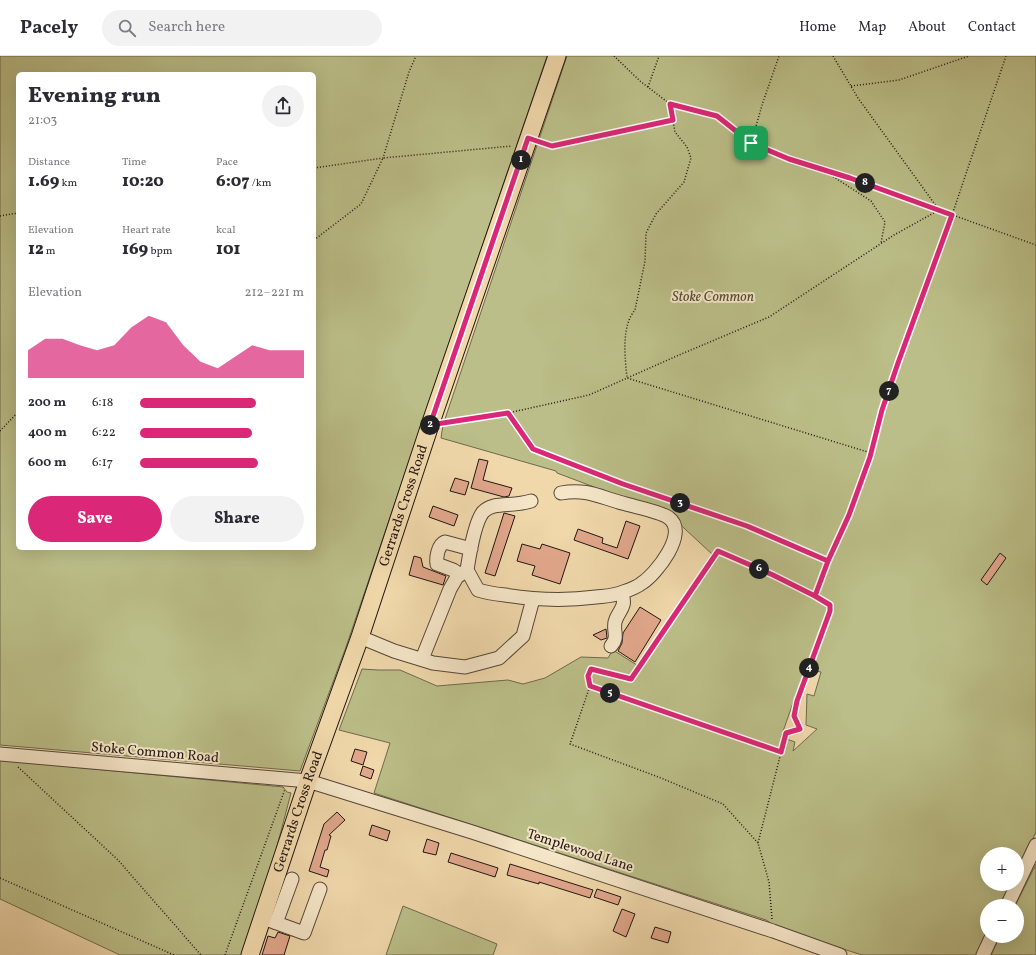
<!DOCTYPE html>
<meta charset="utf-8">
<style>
body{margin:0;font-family:Vollkorn,serif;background:#f2f2f3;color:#2b2b33;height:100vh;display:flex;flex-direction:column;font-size:15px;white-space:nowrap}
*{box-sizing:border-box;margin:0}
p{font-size:13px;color:#7c7c81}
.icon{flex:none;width:22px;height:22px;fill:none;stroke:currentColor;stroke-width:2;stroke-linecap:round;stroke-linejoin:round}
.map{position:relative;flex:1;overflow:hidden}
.panel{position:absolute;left:16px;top:16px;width:300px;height:478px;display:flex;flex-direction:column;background:#fff;border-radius:6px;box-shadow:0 4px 16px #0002}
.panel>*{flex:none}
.fabs{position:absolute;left:980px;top:791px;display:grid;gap:8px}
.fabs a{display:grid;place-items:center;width:44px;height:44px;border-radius:50%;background:#fff;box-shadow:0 4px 16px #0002;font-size:20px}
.pin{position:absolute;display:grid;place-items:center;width:34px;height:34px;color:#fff;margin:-17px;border-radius:8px;box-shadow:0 2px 6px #0006}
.km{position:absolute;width:20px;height:20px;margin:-10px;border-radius:50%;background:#222;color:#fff;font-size:11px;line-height:20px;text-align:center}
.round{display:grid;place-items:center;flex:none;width:42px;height:42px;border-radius:21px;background:#f2f2f3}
.summary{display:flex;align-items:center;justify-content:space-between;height:68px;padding:0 12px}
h1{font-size:22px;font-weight:800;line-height:30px}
.figures{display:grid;grid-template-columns:repeat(3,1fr);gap:6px;height:68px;padding:4px 12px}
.figures div{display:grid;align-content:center}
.figures b{font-size:17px;font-weight:800}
.figures small{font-size:11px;font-weight:400}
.figures p{font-size:11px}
.chart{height:112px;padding:8px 12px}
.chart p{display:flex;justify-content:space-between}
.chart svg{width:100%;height:72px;margin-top:4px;fill:#db2777;opacity:.7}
.action{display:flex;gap:8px;margin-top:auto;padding:8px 12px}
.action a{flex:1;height:46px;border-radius:24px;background:#db2777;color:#fff;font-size:16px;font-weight:800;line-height:46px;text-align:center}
.action a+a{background:#f2f2f3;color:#2b2b33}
ul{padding:0 12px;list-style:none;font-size:13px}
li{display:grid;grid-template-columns:64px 48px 1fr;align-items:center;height:30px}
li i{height:10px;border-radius:5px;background:#db2777}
header{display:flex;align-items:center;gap:24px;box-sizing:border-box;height:56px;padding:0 20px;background:#fff;border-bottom:1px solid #e1e1e2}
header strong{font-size:19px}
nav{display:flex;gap:22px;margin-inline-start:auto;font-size:14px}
.search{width:280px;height:36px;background:#f2f2f3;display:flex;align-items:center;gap:10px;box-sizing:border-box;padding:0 14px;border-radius:22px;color:#7c7c81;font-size:15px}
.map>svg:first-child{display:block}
</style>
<header>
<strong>Pacely</strong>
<div class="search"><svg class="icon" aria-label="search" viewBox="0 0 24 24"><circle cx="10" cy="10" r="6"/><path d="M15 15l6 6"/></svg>Search here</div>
<nav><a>Home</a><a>Map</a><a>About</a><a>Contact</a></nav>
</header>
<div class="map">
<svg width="1036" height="899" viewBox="0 0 1036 899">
<rect width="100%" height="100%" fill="#f0d8ab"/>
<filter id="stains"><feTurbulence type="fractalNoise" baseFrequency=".005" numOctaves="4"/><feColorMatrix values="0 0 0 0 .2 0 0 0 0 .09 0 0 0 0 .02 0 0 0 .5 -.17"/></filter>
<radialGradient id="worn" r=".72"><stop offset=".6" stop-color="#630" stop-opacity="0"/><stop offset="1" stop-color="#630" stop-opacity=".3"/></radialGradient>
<path fill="#bbbe88" stroke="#6e6a4c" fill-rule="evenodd" d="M0,0H547L346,591L300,715L0,689ZM18,18H314V492H18Z
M567,0H1036V776L1017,816V798H987V828H1011L1001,850H987V878L977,899H862L778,872L766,864L374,737L390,687L339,674L362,613L378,614H400L437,630L508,624L523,628L545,622L581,601L608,602L613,594L640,611L713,499L671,460L557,417L556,415L441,382L443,369ZM805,613L821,616L814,640L807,638L806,669L817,673L793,695L795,686L781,681Z
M0,704L283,731L287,736L291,737L256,870L246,899H120L0,843Z
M1036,808V899H991L1000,880H1017V850H1015Z
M403,850L497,888L493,899H386Z"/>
<path fill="#e1a78b" stroke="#221511" d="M479,403L488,405L483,424L512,432L509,440L504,441L471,432Z
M455,422L469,426L465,439L450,435Z
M433,450L458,459L454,470L429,461Z
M504,457L515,460L495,520L485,517Z
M626,465L640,470L628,503L574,484L578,473L603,482L602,487L617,492Z
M522,488L540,493L542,488L570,497L560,528L532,519L535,510L517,505Z
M1000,497L1006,502L987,529L981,524Z
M414,500L421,502L423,511L446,520L443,529L409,519Z
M640,551L661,564L635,606L618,595L622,587L623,577Z
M606,573L607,582L601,584L593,579Z
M355,693L367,696L363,709L351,705Z
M363,710L374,714L371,723L360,719Z
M337,756L345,764L329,779L331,780L327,794H325L320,811L329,814L327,821L309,815L324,768Z
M372,769L390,775L387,785L369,779Z
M427,783L439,787L436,799L423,796Z
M451,797L498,812L495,821L448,806Z
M510,808L593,834L590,842L539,826V828L507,819Z
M597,833L621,841L618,849L594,841Z
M622,853L635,858L626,881L613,875Z
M655,871L671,876L668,887L651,882Z
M278,876L290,880L284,899H262L268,880L275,882Z"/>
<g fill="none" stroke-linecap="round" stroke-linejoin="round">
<g stroke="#564638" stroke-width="15">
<path id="minor" d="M531,445C519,449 506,448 494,450C490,451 486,453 483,456C475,466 469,501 467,514L478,534C487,537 496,538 505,539C536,544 565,545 596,541C605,540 614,540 623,536C629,534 637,531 642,527C656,518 689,477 669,462C662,456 636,451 626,448C601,442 588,432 561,437
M459,518L453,514L437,508C436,501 438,489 445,486L471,493
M360,581L394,595L433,607L465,611L499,602L523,580L533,543
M611,590C619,581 613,576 615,566C618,554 627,553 622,537
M422,603L450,533L457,521L467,514
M0,698L308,725L472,776L773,875L840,899
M1007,850L1036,789
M263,862L304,877L320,833
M276,867L292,823
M983,899L992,880"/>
</g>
<g stroke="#221511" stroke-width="19">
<g id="major">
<path id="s1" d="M250,899L308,725L360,581L430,369L557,0"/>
</g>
</g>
<path stroke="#221511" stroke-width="1.5" stroke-dasharray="1 2" stroke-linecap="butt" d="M614,0L640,25L670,48L717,60L748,86L789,103L850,122L1036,189
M833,0L858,42L939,154
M851,30L899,24L969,0
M648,31L659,0
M670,48L675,76L687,91L691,102L684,126L656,158L646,177L645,205L635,254C621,270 625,302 627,322L871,397
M542,86L552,90L673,64
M751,87L763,46L779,0
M314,112L383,102L409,16L416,0
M823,114L871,145L885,166L881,187
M0,160L18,157
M314,184L361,148L383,102L512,90
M508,357L533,393L623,428L747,470L828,505
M445,367L508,357L589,339L679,299L769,261L894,179L939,154
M0,375L18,356
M590,630L781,696
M18,711L118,804L201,899
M758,787L723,748L661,722L570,688L590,630L588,620L591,613L631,623L718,495L773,519L815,540
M0,822L174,899
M772,863L769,826L758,787L786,677L800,673L794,660L797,645L830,555V549L815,540L828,505L849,459L870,401L882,354L898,307L952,159L1006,0
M225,899L285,733"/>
<use href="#minor" stroke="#f5e6c8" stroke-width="13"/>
<use href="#major" stroke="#f0d8ab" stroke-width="17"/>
</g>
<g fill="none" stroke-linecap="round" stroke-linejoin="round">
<g stroke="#fff" stroke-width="8">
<path id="route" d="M751,87L717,60L670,48L673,64L552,90L528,82L430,369L508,357L533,393L623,428L747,470L828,505L815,540L830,549V555L797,645L794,660L800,673L786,677L781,696L590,630L588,620L591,613L631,623L718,495L773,519L815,540L828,505L849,459L870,401L882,354L898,307L952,159L850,122L789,103L751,87"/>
</g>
<use href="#route" stroke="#db2777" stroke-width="5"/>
</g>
<g text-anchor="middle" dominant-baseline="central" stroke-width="4" stroke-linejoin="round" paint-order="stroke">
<g font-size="14" font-style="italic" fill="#504835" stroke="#f5e6c8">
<text x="713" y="241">Stoke Common</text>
</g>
<g font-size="14" fill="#221511" stroke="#f5e6c8">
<text stroke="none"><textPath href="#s1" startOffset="475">Gerrards Cross Road</textPath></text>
<text transform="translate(155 697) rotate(5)">Stoke Common Road</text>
<text stroke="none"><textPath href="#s1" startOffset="151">Gerrards Cross Road</textPath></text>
<text transform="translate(580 795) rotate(18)">Templewood Lane</text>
</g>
</g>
<rect width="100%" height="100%" filter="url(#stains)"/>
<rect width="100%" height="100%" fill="url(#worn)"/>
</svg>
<div class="fabs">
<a>+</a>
<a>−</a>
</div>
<div class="pin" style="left:751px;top:87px;background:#1e9e55"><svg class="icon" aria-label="arrive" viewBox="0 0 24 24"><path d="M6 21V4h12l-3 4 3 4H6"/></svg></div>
<b class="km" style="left:521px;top:104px">1</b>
<b class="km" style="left:430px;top:369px">2</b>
<b class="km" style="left:680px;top:447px">3</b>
<b class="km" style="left:809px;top:612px">4</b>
<b class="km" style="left:610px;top:637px">5</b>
<b class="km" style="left:759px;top:513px">6</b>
<b class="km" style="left:889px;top:335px">7</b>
<b class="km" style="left:865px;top:127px">8</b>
<section class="panel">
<div class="summary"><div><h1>Evening run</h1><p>21:03</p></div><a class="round"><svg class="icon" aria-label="share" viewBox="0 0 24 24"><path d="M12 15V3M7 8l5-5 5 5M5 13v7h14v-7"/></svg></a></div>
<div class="figures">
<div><p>Distance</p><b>1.69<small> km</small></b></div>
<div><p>Time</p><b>10:20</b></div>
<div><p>Pace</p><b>6:07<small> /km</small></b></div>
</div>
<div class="figures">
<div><p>Elevation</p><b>12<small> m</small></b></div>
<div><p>Heart rate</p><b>169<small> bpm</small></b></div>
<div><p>kcal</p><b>101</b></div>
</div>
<div class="chart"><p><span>Elevation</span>212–221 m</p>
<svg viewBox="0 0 160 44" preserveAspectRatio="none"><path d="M0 44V27L10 20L20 20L30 24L40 27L50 24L60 13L70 6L80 10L90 24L100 34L110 38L120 31L130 24L140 27L150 27L160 27V44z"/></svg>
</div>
<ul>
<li><b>200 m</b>6:18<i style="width:71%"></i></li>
<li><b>400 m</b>6:22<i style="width:68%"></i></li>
<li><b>600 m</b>6:17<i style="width:72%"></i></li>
</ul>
<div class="action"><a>Save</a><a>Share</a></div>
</section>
</div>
